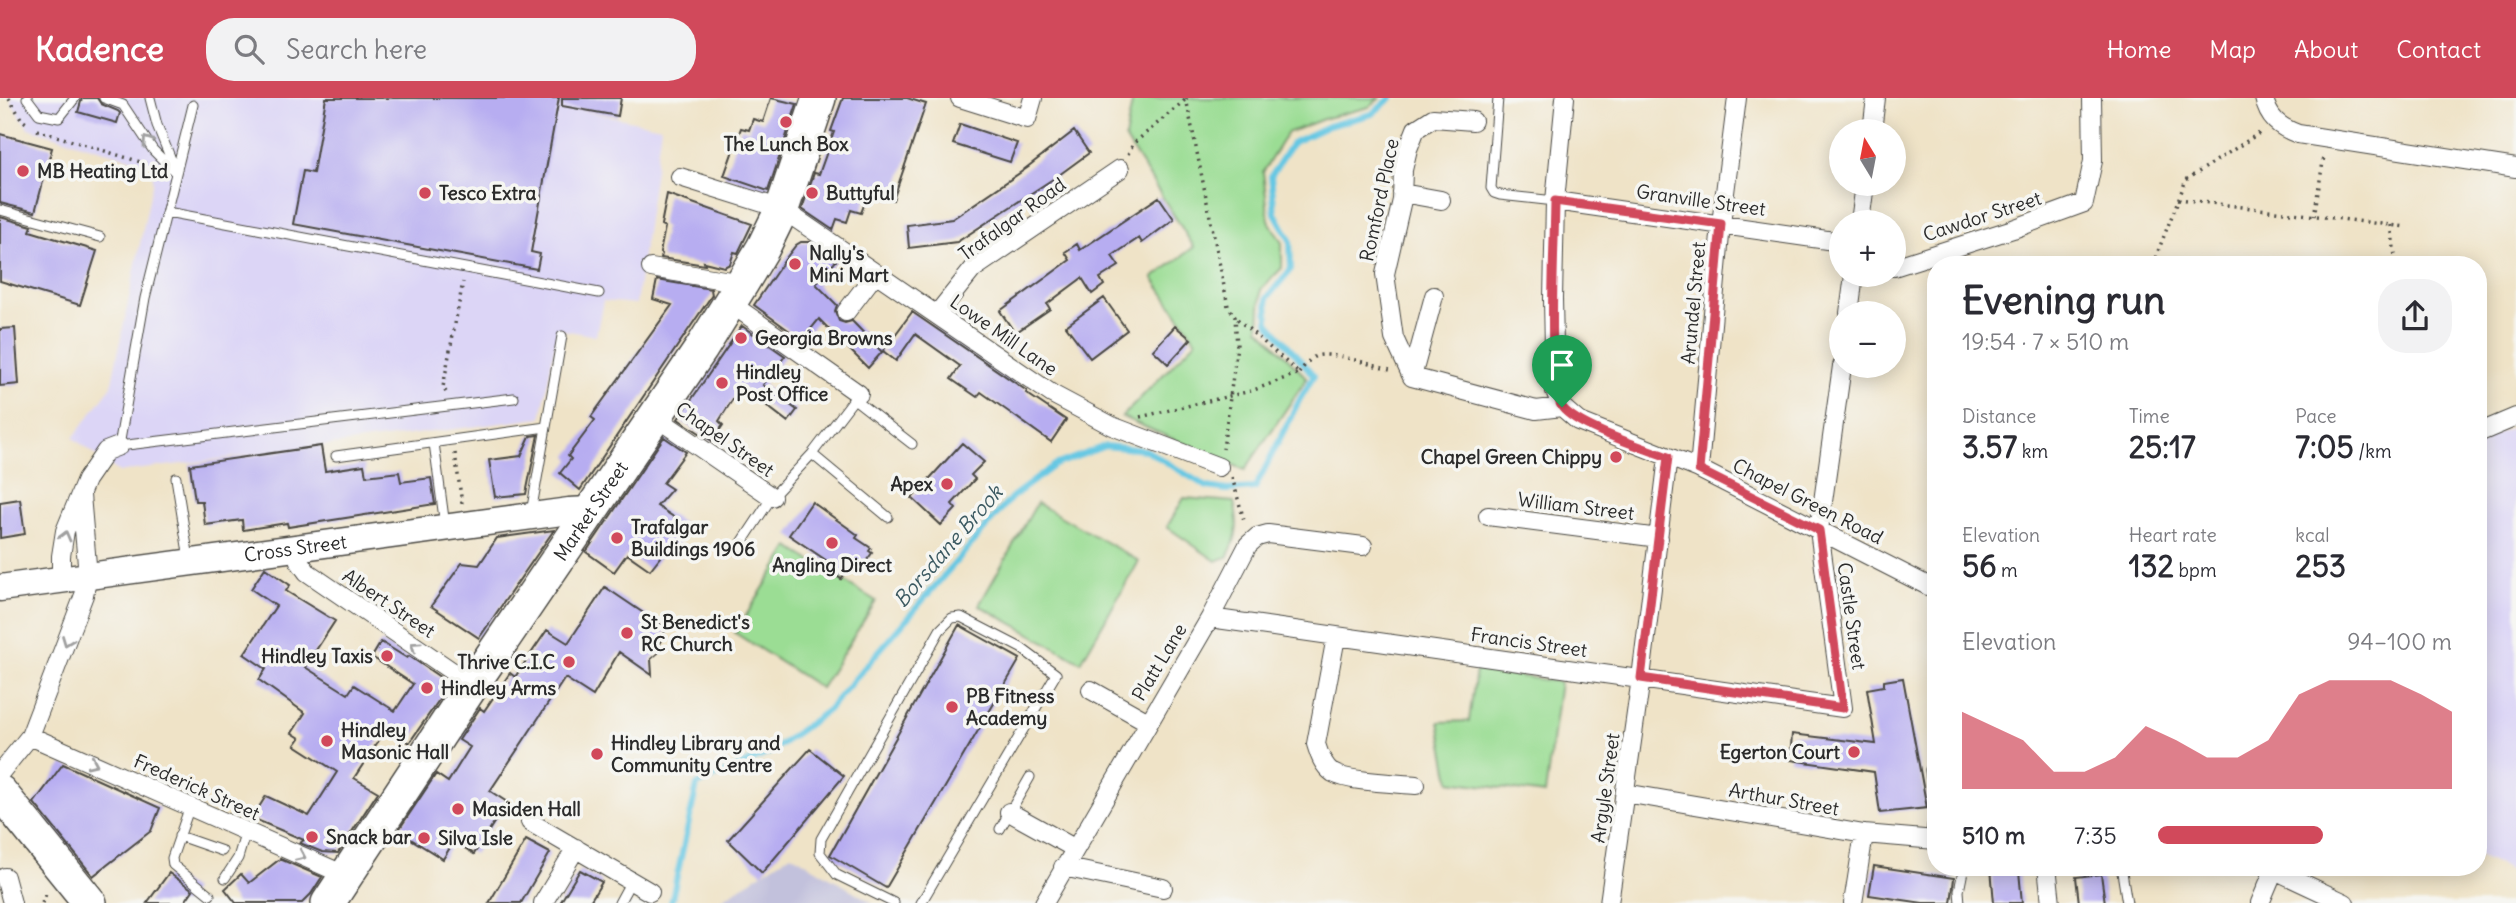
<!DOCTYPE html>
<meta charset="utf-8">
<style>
body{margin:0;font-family:Delius,sans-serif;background:#f2f2f3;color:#2b2b33;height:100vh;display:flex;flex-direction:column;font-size:26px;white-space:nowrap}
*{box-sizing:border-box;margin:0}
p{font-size:23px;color:#7c7c81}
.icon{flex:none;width:38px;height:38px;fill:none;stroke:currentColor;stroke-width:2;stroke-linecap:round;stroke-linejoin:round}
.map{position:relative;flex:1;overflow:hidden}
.sheet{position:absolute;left:1927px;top:158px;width:560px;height:620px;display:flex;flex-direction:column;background:#fff;border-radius:28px;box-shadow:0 4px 18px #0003}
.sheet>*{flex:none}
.needle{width:46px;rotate:350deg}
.tools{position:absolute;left:1829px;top:21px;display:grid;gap:14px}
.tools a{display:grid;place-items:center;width:77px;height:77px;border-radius:50%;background:#fff;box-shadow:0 4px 18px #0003;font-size:35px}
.pin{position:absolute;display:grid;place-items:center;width:60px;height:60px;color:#fff;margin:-72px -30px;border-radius:50% 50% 50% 0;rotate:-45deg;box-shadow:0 0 7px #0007}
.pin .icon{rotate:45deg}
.round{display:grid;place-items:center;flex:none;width:74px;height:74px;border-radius:28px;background:#f2f2f3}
.head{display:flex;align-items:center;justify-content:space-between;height:119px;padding:0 35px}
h1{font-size:38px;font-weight:700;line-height:52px}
.metrics{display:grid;grid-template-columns:repeat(3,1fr);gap:10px;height:119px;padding:7px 35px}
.metrics div{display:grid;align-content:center}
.metrics b{font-size:30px;font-weight:700}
.metrics small{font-size:19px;font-weight:400}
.metrics p{font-size:19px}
.chart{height:196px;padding:14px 35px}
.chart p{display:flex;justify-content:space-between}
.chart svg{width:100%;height:126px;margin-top:7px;fill:#d1495b;opacity:.7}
ul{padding:0 35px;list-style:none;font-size:23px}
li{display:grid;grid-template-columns:112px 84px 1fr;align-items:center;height:52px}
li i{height:18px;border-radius:9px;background:#d1495b}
header{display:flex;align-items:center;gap:42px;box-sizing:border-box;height:98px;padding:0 35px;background:#d1495b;color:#fff}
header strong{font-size:33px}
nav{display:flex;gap:38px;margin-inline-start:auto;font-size:24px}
.search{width:490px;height:63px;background:#f2f2f3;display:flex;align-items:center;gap:18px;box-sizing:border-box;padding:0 24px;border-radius:28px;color:#7c7c81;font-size:26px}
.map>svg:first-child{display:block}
</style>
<header>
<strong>Kadence</strong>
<div class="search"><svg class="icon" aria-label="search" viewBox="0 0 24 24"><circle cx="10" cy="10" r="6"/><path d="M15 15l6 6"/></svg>Search here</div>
<nav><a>Home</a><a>Map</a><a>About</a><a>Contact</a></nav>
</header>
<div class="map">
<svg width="2516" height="805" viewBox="0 0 2516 805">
<rect width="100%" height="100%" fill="#f6f6f2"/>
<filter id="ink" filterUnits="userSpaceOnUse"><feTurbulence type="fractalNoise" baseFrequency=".0143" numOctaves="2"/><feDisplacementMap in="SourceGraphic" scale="14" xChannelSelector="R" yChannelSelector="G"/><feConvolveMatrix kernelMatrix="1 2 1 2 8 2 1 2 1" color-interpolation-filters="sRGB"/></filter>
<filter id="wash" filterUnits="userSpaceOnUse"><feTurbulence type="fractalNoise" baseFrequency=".00686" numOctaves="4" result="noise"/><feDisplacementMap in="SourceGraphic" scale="28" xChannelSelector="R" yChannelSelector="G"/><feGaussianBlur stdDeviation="1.57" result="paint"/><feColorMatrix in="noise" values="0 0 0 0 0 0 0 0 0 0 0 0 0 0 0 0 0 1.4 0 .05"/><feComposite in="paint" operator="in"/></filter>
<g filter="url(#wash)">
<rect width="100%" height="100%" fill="#efe3c7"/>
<path fill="#dcd5f6" d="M12,0H572L571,10L661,29L636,206L603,203L596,238L558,231L541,320L119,374L73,340L111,289L153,82L152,67L28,30L11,4Z
M2516,328V775L2478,758V348L2485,340Z"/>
<path fill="#c2c1dc" d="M791,756L873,805H716Z"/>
<path fill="#9bdd94" stroke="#638460" stroke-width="2" d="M1133,0H1380L1369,9L1326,20L1287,35L1263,74L1269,123L1282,145V170L1261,191L1259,230L1307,280L1245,372L1122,319L1196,243L1153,180L1194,149L1125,40Z
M1184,400L1234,404C1239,425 1238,440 1227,459L1216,463L1167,429Z
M1037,405L1139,463L1081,564L979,507Z
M789,449L876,503L821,590L735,535Z
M1476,572L1560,584L1545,696L1450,683L1439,624L1469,623Z"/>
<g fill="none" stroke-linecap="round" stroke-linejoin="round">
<path stroke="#65c7e3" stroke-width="6" d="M671,805L697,687L769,655L828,612L1012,399L1055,367L1105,348L1146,352L1207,389L1227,392L1255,390L1300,301L1314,278L1268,224L1267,200L1291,171L1290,142L1275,115L1271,78L1292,45L1328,28L1372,16L1391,0"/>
</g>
<g id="blocks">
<path fill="#b7adf1" d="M82,0H97L101,6L118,13L120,15L117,25L78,14Z
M326,0H559L531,154L540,156L537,171L293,126L303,73L313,75Z
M562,0H621L618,18L562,8Z
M771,0L797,6L768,93L724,78L741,30L749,32L753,21L763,24Z
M843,0H907L926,6L893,102L869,94L861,115L851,112L847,124L837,121L833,132L802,111L814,75L819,76L834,34L831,33Z
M960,26L1017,45L1010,64L953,46Z
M1074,33L1089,55L1059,77L957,144L909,150L907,127L952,121L1027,70H1026Z
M0,36L52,50L35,114L0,105Z
M667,96L752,126L738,155L734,154L730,166L724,169L704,164L705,167L661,160L662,156L660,155L665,129L661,127Z
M1159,99L1174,121L1142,145L1139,140L1112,158L1119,168L1100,180L1104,187L1092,196L1082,180L1047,206L1050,211L1015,235L1000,213L1070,162L1065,154L1077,146L1080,152Z
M0,119L32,128L30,133L97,153L80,207L0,183Z
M801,144H810L836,163L816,186L837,207L835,213L839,223L845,225L852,223L882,254L868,270L819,221L802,242L754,207L786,160L796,147Z
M657,182L711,191L712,197L580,392L560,375L571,361L568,358L595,322L591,319L672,207L653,201Z
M1104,200L1127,232L1090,260L1066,228Z
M912,214L1027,293L1026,295L1066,322L1051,344L981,294L977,299L951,281L960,268L915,236L896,263L883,253Z
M742,228L785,258L763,287L797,312L788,324L741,288L719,323L723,327L712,343L678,321Z
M1175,228L1191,241L1168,266L1153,252Z
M15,230L19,286L0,288V231Z
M538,337L526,396L495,399L489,362L521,358L530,338Z
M664,339L686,354L663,385L672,391L657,408L689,429L676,449L671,445L650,472L627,456L614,474L586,454Z
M962,345L984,364L971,377L975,381L952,406L956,411L941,427L912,400Z
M321,348L325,373L364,367L366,378L399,374L401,384L431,380L435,406L288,429L287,425L243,432L242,422L205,427L202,403H195L190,367Z
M20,401L25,436L0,440V404Z
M812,404L858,437L856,440L871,450L869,453L872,455L859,473L851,467L841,481L826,470L830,465L789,437Z
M554,432L479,540L431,508L462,465L479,467L497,440Z
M265,470L290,487L286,493L335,523L305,569L348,596L354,587L395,613L413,586L372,559L381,544L407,560L409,558L450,586L409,645L387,630L354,680L378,694L338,755L322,754L300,745L304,742L252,720L266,698L309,718L337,674L295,647L300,640L292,635L305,615L259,582L266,571L244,556L276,508L251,491Z
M605,489L667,531L661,539L659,554L651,561L652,577L619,554L593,598L565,580L490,693L507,704L474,756L454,743L443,761L398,733L436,676L448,684L470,649L459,642L480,610L484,613L510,575L515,579L547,532L568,545Z
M959,527L1020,561L886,790L830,757Z
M1903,580L1927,710L1880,715L1874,674L1790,662L1792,636L1876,646L1867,591L1884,588V583Z
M810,651L844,678L762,775L728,742Z
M63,666L160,710L151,733L93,778L34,705Z
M526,742L550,755L521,805H489Z
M280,761L322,779L311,796L302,805H236L225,791L241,776L249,785Z
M1874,768L1954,780L1951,805H1923L1869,797Z
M1991,770L2019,773L2022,805H1994Z
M580,772L602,784L589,805H560Z
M169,775L193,792L184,805H147Z
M2101,776L2105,805H2079L2076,779Z"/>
</g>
</g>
<g filter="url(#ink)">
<use href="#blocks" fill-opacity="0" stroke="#484742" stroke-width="2"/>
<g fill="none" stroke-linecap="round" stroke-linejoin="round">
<g stroke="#484742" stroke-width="11">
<path id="lane" d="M27,0L39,16L59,20L75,0
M104,0L123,7L153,52L176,75
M150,0L157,27L175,71
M1498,0L1491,90L1494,95L1500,97L1555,103
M193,7L145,200L119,348L514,300
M0,112L100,139
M167,114L599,195
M434,345L445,428
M812,356L888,419
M336,358L546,329
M176,380L189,461
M531,415L562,238
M737,452L772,399L812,356L854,301L912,346
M1930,672L1935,707L1930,742
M190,708L172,760L173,767L210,797
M1000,731L1030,679
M179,738L222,753
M2121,768L2127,805
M225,780L238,760L246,733
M619,805L631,783
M894,805L837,777L820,755L821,741L940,532L952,520L961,519L1021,550L1056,576L921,805
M1960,805L1959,793L1964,768"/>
</g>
<g stroke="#484742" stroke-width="20">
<path id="street" d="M960,0L1027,21L1033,0
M1565,0L1555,103L1553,201L1555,293L1562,309L1578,323L1699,371L1936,492
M2264,0C2268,20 2279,29 2298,36L2516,70
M1872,33L1876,0
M680,79L782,111L1052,296L1112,328L1219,369
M1402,95L1441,102
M1555,103L1841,144
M1860,124L1865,86
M1894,169L2013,131L2084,105L2093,63L2092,0
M651,170L742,185
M730,205L859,296
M846,214L875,176
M1849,215L1854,177
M937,216L973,171L1120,71
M1412,279L1394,240L1385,176L1402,102L1403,72L1408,51L1416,31L1433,20L1473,23
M1412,279L1536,312L1562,309
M1412,279L1434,198
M654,318L772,399
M2478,335L2516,319
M1699,371L1721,126L1737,0
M1488,418L1659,440
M295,449L299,463L307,474L472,587
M61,482V458L65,433L86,382L106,353L119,348
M1210,520L1843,610L1819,432L1842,268
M1336,539L1316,646C1319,656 1323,668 1333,675C1348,684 1397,685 1416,687
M1091,592L1148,624
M30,638L347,778
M0,675L30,638L84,497L88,478L81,397
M1625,695L1864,736L1936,742
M1009,714L1074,750
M530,724L650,794
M2047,768L2051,805
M2266,768L2345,805
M1063,769L1163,790
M5,779L12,805
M543,805L576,750
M1044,805L1210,520L1248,447L1257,439L1268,436L1363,448
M1609,805L1641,580L1668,359
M1853,805L1864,736
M2260,805L2274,772"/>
</g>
<g stroke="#484742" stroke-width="29">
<g id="secondary">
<path id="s1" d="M0,490L569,413L589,412"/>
</g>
</g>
<g stroke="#484742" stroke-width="36">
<g id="highway">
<path d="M0,694L90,805"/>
<path id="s2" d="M328,805L472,587L701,251L742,185L763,150L782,111L819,0"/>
</g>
</g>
<path stroke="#484742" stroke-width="3.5" stroke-dasharray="2 5" stroke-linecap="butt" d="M9,0L22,22L28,26
M1186,0L1228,208L1235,219L1237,248L1223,351
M37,32L147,66
M1128,56L1133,46L1185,2
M2178,101L2406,129
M2314,118L2324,58
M2391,127L2396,166
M2153,166L2186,82L2261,34
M1299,275C1303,270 1308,262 1314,259C1328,251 1374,268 1390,272
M446,294L443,289L463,184
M1140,319L1251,293L1299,275L1235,219
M455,355L462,406
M1232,379L1245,426
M42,805L47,794"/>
<use href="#lane" stroke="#fff" stroke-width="9"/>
<use href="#street" stroke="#fff" stroke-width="18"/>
<use href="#secondary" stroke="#fff" stroke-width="26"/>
<use href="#highway" stroke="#fff" stroke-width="33"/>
</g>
<defs><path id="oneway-chevron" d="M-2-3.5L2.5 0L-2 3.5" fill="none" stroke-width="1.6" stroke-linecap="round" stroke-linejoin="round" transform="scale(1.75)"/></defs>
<g stroke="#a0a0a0">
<use href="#oneway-chevron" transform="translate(147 43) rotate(-125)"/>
<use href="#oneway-chevron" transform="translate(65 438) rotate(-75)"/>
<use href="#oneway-chevron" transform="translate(67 543) rotate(111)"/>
<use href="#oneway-chevron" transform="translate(415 548) rotate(-146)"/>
<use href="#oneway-chevron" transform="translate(93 665) rotate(24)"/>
<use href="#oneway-chevron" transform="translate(301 758) rotate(24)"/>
</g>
</g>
<g fill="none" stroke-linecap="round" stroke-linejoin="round" filter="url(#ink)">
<g stroke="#fff" stroke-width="14">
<path id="route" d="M1555,103L1721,126L1699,372L1819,432L1843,610L1641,580L1668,359C1642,349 1577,329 1562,309C1546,289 1555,136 1555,103Z"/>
</g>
<use href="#route" stroke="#d1495b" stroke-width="9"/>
</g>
<g fill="#d1495b" stroke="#f6f6f2" stroke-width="2.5">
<circle cx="786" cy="24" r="7"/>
<circle cx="23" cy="73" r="7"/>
<circle cx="425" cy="95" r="7"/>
<circle cx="812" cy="95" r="7"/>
<circle cx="795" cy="166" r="7"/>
<circle cx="741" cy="240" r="7"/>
<circle cx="722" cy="285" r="7"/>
<circle cx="1616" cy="359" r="7"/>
<circle cx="947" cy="386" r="7"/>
<circle cx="617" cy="440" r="7"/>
<circle cx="832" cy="445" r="7"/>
<circle cx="627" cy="535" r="7"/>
<circle cx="387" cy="558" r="7"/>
<circle cx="569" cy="564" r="7"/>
<circle cx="427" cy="590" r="7"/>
<circle cx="952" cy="609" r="7"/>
<circle cx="327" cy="643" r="7"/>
<circle cx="1854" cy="654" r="7"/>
<circle cx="597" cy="656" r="7"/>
<circle cx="458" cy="711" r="7"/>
<circle cx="312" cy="739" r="7"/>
<circle cx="424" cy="740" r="7"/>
</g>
<g text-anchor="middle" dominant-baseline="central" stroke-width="7" stroke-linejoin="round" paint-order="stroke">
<g font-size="19" font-weight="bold" fill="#2b2b2b" stroke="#f6f6f2" text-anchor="start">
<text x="786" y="46" text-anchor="middle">The Lunch Box</text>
<text x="37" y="73">MB Heating Ltd</text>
<text x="439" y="95">Tesco Extra</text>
<text x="826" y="95">Buttyful</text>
<text x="809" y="155">Nally's<tspan x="809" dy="22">Mini Mart</tspan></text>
<text x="755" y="240">Georgia Browns</text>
<text x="736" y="274">Hindley<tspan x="736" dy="22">Post Office</tspan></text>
<text x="1602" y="359" text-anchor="end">Chapel Green Chippy</text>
<text x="933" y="386" text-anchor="end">Apex</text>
<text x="631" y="429">Trafalgar<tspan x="631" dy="22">Buildings 1906</tspan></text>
<text x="832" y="467" text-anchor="middle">Angling Direct</text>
<text x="641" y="524">St Benedict's<tspan x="641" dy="22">RC Church</tspan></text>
<text x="373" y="558" text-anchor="end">Hindley Taxis</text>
<text x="555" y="564" text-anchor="end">Thrive C.I.C</text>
<text x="441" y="590">Hindley Arms</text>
<text x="966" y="598">PB Fitness<tspan x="966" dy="22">Academy</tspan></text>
<text x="341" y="632">Hindley<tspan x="341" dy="22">Masonic Hall</tspan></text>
<text x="611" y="645">Hindley Library and<tspan x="611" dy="22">Community Centre</tspan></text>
<text x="1840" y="654" text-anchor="end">Egerton Court</text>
<text x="472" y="711">Masiden Hall</text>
<text x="326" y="739">Snack bar</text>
<text x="438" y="740">Silva Isle</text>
</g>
<g font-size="19" fill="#2b2b2b" stroke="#f6f6f2">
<text transform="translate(1379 102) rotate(-78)">Romford Place</text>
<text transform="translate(1701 102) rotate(8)">Granville Street</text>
<text transform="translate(1982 118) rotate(-18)">Cawdor Street</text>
<text transform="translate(1012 121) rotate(-36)">Trafalgar Road</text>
<text transform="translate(1693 205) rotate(-85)">Arundel Street</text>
<text transform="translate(1004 237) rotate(35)">Lowe Mill Lane</text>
<text transform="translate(725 341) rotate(35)">Chapel Street</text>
<text transform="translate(1808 403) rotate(27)">Chapel Green Road</text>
<text transform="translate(1576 408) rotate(7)">William Street</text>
<text stroke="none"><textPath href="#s2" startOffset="472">Market Street</textPath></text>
<text stroke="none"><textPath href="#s1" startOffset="298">Cross Street</textPath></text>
<text transform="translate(389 505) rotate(34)">Albert Street</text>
<text transform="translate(1852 518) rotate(82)">Castle Street</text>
<text transform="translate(1529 544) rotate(8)">Francis Street</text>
<text transform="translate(1159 564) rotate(-59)">Platt Lane</text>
<text transform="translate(197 689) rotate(24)">Frederick Street</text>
<text transform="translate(1605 690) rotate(-82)">Argyle Street</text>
<text transform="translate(1784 701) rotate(10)">Arthur Street</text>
</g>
<g font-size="21" font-style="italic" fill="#3c5a62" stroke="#f6f6f2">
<text transform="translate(948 448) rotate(-49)">Borsdane Brook</text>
</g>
</g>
</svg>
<div class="tools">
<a><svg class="needle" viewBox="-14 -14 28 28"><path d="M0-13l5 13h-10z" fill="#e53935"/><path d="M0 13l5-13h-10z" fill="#7c7c81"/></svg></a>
<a>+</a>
<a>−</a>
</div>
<div class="pin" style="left:1562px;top:309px;background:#1e9e55"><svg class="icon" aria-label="arrive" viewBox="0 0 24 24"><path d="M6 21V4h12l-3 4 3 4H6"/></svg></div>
<section class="sheet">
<div class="head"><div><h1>Evening run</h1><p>19:54 · 7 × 510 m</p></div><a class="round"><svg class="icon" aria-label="share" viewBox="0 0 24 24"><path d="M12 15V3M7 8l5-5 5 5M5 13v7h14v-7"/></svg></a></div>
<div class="metrics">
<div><p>Distance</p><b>3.57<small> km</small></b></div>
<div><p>Time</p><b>25:17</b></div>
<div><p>Pace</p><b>7:05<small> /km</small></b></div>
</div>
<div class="metrics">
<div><p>Elevation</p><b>56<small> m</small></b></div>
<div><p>Heart rate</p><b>132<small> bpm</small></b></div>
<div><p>kcal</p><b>253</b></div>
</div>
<div class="chart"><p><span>Elevation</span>94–100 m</p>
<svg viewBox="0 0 160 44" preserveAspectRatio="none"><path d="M0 44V17L10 22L20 27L30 38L40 38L50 33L60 22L70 27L80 33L90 33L100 27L110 11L120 6L130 6L140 6L150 11L160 17V44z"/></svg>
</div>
<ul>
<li><b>510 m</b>7:35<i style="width:56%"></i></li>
</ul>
</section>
</div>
